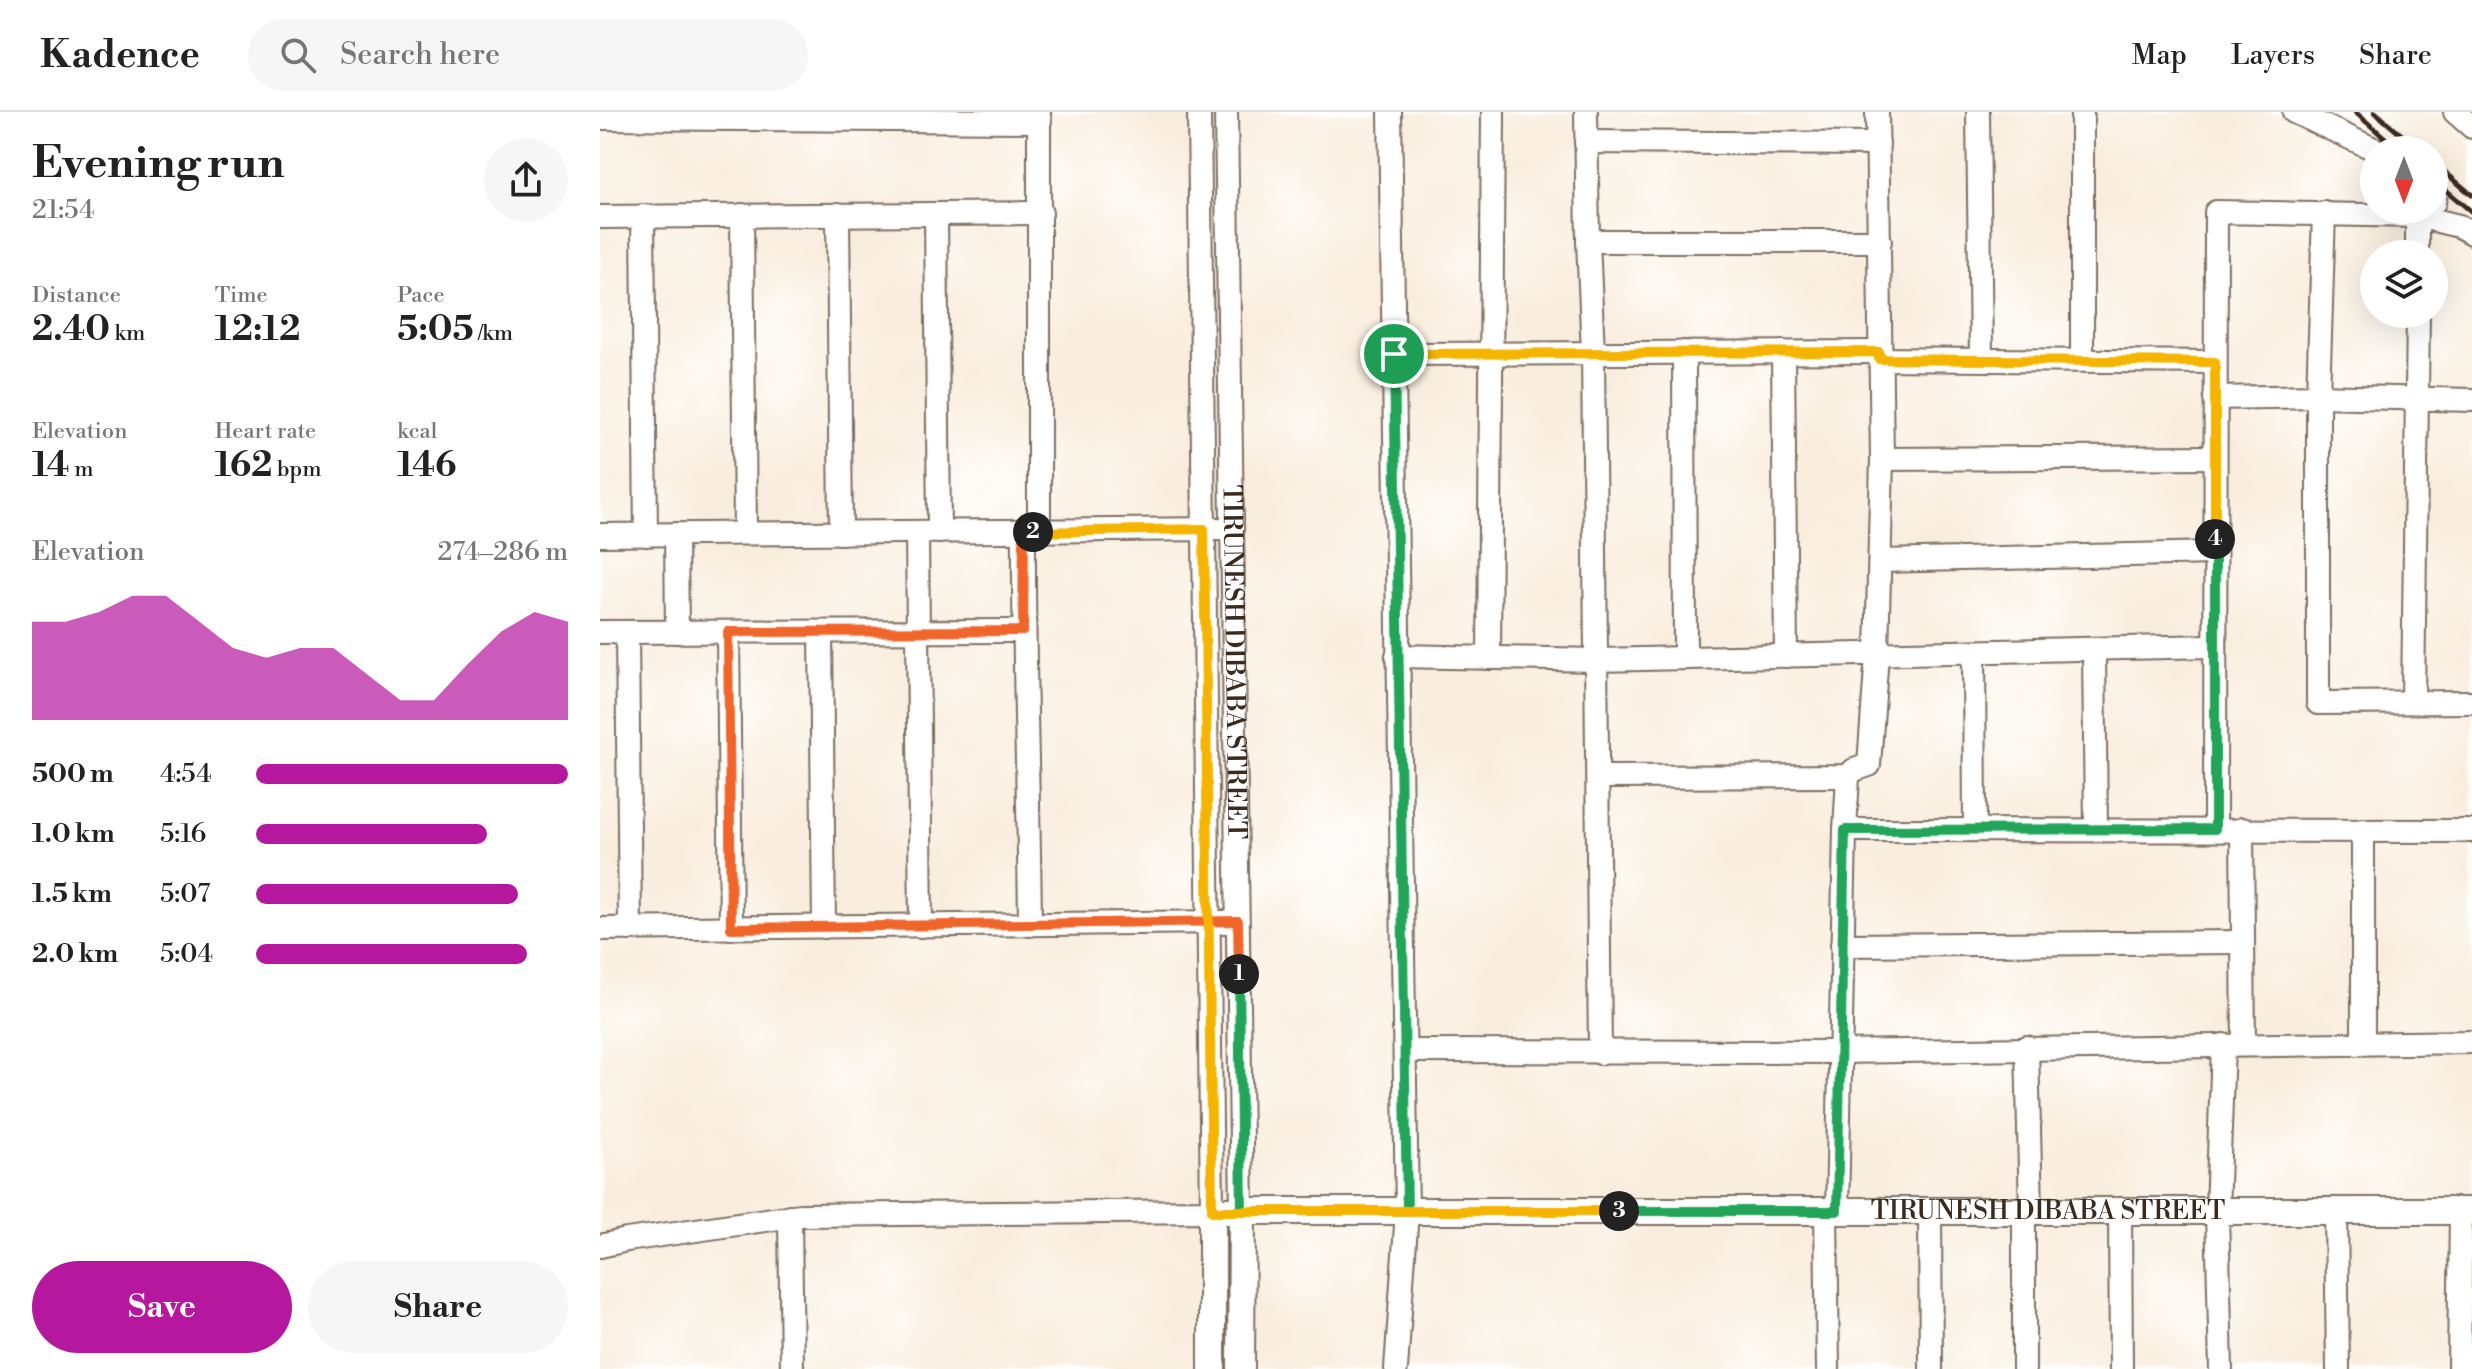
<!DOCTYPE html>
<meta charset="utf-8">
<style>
body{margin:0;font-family:"Libre Bodoni",serif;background:#f6f6f6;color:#222;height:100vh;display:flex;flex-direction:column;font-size:30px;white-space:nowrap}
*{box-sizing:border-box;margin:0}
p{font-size:26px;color:#767676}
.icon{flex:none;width:44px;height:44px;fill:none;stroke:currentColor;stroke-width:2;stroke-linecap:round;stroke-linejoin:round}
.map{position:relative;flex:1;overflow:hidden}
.side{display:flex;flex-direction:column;background:#fff;width:600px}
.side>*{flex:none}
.needle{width:52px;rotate:180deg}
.fabs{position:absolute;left:1760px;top:24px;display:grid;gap:16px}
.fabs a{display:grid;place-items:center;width:88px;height:88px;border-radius:50%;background:#fff;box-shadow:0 8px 32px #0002;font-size:40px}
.pin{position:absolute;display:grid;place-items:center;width:68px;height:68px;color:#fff;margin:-34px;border:4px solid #fff;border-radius:50%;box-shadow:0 2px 8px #0007}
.km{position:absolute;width:40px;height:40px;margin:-20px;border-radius:50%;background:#222;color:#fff;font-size:22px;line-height:40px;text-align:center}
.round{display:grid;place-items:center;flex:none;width:84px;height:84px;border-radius:42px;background:#f6f6f6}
.head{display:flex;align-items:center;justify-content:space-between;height:136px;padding:0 32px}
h1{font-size:44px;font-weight:700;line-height:60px}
.stats{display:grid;grid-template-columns:repeat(3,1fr);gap:12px;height:136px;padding:8px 32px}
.stats div{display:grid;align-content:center}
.stats b{font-size:34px;font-weight:700}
.stats small{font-size:22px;font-weight:400}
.stats p{font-size:22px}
.chart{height:224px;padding:16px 32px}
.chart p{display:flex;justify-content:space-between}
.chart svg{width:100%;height:144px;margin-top:8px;fill:#b5179e;opacity:.7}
.primary-button{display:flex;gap:16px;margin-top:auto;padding:16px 32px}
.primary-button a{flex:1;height:92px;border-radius:48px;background:#b5179e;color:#fff;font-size:32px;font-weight:700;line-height:92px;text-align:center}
.primary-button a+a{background:#f6f6f6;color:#222}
ul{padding:0 32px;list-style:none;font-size:26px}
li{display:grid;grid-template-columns:128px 96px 1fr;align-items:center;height:60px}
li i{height:20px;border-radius:10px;background:#b5179e}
header{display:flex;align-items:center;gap:48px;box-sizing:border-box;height:112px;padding:0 40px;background:#fff;border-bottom:2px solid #e0e0e0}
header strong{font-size:38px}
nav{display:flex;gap:44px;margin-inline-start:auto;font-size:28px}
.search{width:560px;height:72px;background:#f6f6f6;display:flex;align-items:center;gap:20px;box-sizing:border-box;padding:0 28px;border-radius:44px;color:#767676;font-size:30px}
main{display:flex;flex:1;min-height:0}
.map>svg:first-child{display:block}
</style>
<header>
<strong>Kadence</strong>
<div class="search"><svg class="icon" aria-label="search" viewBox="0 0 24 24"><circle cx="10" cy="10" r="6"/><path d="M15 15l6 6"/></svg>Search here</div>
<nav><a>Map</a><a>Layers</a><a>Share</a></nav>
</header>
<main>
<section class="side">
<div class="head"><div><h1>Evening run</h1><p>21:54</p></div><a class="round"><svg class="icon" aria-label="share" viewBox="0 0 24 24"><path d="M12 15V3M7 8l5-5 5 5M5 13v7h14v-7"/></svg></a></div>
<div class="stats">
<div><p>Distance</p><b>2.40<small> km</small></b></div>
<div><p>Time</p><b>12:12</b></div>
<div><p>Pace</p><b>5:05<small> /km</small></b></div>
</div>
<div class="stats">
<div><p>Elevation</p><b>14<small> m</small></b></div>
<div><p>Heart rate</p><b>162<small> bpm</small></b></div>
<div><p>kcal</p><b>146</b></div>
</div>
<div class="chart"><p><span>Elevation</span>274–286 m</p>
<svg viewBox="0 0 160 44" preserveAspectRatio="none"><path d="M0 44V14L10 14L20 11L30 6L40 6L50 14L60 22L70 25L80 22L90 22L100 30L110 38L120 38L130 27L140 17L150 11L160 14V44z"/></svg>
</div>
<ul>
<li><b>500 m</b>4:54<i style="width:100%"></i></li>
<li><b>1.0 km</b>5:16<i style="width:74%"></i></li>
<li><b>1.5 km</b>5:07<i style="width:84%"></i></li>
<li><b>2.0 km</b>5:04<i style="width:87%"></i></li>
</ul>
<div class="primary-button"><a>Save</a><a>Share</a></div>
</section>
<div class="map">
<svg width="1872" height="1257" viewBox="0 0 1872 1257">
<rect width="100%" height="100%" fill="#fff"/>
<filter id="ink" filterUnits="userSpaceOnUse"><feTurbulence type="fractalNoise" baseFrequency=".0125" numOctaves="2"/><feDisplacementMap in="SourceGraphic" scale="16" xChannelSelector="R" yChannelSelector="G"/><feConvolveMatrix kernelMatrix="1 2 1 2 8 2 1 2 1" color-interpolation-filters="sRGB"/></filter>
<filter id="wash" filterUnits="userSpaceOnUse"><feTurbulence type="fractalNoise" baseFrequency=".006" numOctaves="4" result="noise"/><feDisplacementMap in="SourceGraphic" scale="32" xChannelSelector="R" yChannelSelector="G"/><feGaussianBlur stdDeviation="1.8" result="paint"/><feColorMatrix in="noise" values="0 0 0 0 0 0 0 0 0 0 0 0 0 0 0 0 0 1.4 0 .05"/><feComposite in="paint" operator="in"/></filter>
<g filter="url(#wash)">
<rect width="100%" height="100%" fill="#f9eede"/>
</g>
<g filter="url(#ink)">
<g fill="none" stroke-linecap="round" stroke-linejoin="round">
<g stroke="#7e6f61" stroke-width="26">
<g id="minor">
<path d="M439,0V420"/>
<path id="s1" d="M626,0L642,1099"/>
<path d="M790,0L807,1099L796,1257"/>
<path d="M986,0L988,129L993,241L1000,941"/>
<path d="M1378,0L1381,246"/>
<path d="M1694,0L1776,38"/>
<path d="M1855,0L1872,15"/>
<path d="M0,6L440,9"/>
<path d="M986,30L1278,32"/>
<path d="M1834,77L1836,81L1834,90"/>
<path d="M1724,101L1718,284V591L1872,590"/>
<path d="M238,102L241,421"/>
<path d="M336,102L339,420"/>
<path d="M142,103L145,421"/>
<path d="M43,104L46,423"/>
<path d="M1817,104V142"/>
<path d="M0,105L441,101"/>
<path d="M988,129H1280"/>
<path d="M1084,240L1085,545"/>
<path d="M1183,240L1186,544"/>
<path d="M794,242L1279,240"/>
<path d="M1279,247L1615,250"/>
<path d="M1482,247V0"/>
<path d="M1615,286L1718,284L1872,288"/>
<path d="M1282,347L1615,345"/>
<path d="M317,420L321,814"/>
<path d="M424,420C423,551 429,682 430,813"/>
<path d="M76,422L77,520"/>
<path d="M0,423L619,417"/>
<path d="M1280,449L1615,441"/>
<path d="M0,520L423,519"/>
<path d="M27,520L30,817"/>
<path d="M128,520L131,816"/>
<path d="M221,520L224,815"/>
<path d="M1494,537L1496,717"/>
<path d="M1374,540L1375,717"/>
<path d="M797,544L997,548L1614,534"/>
<path d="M889,546L893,0"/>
<path d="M1813,590L1818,202"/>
<path d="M998,665L1248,664L1254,658L1269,653L1277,542L1282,347L1277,0"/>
<path d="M1615,717L1616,100L1817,104L1859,114L1872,121"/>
<path d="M1642,717L1644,933"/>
<path d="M1245,718L1872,719"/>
<path d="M1763,718V931"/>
<path d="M0,817L625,810"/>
<path d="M1242,833L1643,830"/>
<path d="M1427,935L1431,1099"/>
<path d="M806,939L1240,940L1872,930"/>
<path d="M1226,1099L1228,1257"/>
<path d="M1237,1099L1245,718L1248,664"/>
<path d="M1330,1099L1331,1257"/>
<path d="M1424,1099V1257"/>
<path d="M1520,1099L1521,1257"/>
<path d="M1736,1099L1738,1257"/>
<path d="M190,1104L192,1257"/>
<path d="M0,1134L27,1128L200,1103L612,1099L599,0"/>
<path d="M1621,1257L1617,1099L1623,933"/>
<path d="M1859,1257L1861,1099"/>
</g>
</g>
<g stroke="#7e6f61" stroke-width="30">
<g id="major">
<path id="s2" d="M612,1257V1099H1872"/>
<path d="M641,1257L642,1099"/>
</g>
</g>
<use href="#minor" stroke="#fff" stroke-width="22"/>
<use href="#major" stroke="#fff" stroke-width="26"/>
<path stroke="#3b2a1e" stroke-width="5" d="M1755,0L1799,38
M1775,0L1819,38
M1834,51L1872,83
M1834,68L1872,100"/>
</g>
</g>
<g fill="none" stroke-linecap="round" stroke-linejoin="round" filter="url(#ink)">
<g stroke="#fff" stroke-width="16">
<path id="split-1" d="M639,862L642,1099H807L794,242"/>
</g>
<g stroke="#fff" stroke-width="16">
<path id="split-2" d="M433,420H424L423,519L128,520L131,816L638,809L639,862"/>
</g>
<g stroke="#fff" stroke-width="16">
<path id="split-3" d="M433,420L604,417L612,1099H1019"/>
</g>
<g stroke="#fff" stroke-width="16">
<path id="split-4" d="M1019,1099H1237L1245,718L1615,717V427"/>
</g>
<g stroke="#fff" stroke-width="16">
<path id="split-5" d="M794,242L1279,240V247L1615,250V427"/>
</g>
<use href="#split-1" stroke="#22a559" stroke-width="10"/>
<use href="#split-2" stroke="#f0652b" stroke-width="10"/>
<use href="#split-3" stroke="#f5b400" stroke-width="10"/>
<use href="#split-4" stroke="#22a559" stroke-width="10"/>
<use href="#split-5" stroke="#f5b400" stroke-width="10"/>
</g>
<g text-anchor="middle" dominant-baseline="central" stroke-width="7" stroke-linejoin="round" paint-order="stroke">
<g font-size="26" fill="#3b2a1e" stroke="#fff">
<text stroke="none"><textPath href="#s1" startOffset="550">TIRUNESH DIBABA STREET</textPath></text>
<text stroke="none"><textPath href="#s2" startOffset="994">TIRUNESH DIBABA STREET</textPath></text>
</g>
</g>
</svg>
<div class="fabs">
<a><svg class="needle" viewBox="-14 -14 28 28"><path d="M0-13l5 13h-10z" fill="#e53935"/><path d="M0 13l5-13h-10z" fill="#767676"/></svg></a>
<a><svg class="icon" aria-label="layers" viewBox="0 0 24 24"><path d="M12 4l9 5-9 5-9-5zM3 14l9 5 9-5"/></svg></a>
</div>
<div class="pin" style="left:794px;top:242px;background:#1e9e55"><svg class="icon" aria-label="arrive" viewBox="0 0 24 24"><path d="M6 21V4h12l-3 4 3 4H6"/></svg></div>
<b class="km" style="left:639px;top:862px">1</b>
<b class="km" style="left:433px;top:420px">2</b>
<b class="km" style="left:1019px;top:1099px">3</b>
<b class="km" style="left:1615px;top:427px">4</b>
</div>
</main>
